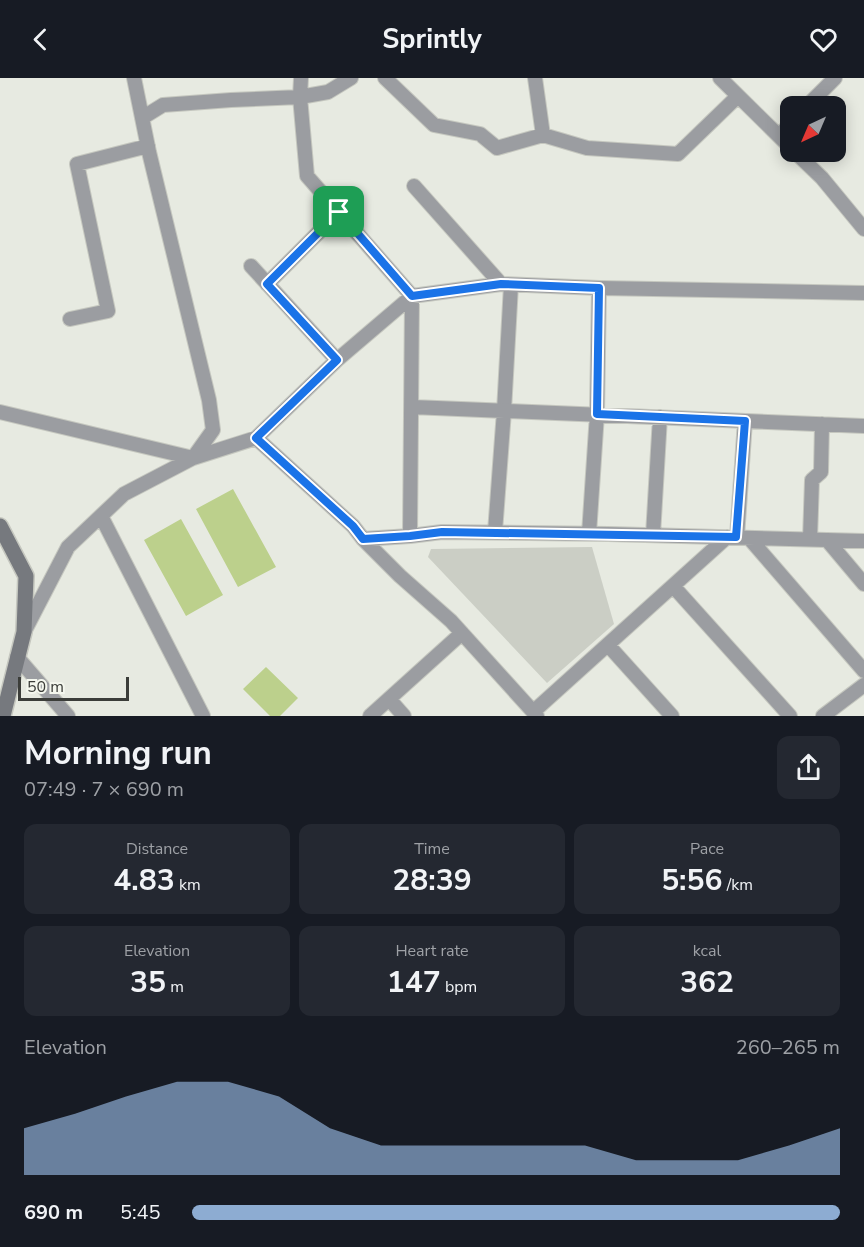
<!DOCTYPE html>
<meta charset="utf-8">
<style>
body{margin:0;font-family:"Nunito Sans",sans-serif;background:#242831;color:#f1f3f6;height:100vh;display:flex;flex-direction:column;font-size:22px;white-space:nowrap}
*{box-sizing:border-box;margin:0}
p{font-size:20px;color:#9ea1a6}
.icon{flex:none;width:33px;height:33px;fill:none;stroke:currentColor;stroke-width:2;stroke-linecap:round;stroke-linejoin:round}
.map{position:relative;height:638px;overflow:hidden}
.side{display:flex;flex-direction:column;background:#171b24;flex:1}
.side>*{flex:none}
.needle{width:39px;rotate:224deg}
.tools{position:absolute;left:780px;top:18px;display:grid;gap:12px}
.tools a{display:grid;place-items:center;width:66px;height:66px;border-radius:12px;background:#171b24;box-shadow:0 3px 15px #0003;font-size:30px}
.scale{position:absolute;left:18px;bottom:15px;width:111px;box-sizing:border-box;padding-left:6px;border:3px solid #3b3d39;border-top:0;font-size:16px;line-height:21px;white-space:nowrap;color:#3b3d39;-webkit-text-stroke:4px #f4f7ee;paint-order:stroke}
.pin{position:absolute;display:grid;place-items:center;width:51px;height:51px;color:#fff;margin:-26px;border-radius:12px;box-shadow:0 3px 9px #0006}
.round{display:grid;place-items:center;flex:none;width:63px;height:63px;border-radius:12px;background:#242831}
.headline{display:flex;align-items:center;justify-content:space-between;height:102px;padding:0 24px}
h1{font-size:33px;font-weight:700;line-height:45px}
.stats{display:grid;grid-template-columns:repeat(3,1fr);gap:9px;height:102px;padding:6px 24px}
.stats div{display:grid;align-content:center;border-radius:12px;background:#242831;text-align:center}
.stats b{font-size:30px;font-weight:700}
.stats small{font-size:16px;font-weight:400}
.stats p{font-size:16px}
.chart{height:168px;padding:12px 24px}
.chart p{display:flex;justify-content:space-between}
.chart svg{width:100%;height:108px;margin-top:6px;fill:#8dacd2;opacity:.7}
ul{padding:0 24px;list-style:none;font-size:20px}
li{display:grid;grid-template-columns:96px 72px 1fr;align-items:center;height:45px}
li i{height:15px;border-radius:8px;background:#8dacd2}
header{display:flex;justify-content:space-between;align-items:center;height:78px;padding:0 24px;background:#171b24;font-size:27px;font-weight:700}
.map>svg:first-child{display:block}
</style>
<header><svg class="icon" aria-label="back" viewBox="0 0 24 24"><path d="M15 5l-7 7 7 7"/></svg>Sprintly<svg class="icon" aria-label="heart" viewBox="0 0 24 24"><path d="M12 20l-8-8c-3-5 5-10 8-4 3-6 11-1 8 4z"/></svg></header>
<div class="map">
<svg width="864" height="638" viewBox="0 0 864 638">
<rect width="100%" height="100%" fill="#e7eae1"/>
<path fill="#bcd08c" d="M233,411L276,489L238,509L196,431Z
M181,441L223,517L186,538L144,462Z
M266,589L298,620L280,638H270L243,611Z"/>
<path fill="#cbcec5" d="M592,469L614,546L547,605L428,479L431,471Z"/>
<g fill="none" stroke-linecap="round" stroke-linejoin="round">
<g stroke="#c5c7bf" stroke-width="16">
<path id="minor" d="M301,0L300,19L307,98L412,218L410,458
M385,0L434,47L480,56L497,70L543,57L587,70L678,76L738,18
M535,0L543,57
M720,0L790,69
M807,28L835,0
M142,40L163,27L231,22L300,19L328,14L351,0
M779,58L790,46
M795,74L822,100L864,151
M414,108L501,206
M251,188L337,282
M267,206L339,134
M70,241L108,233L77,86L148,68
M412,329L864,348
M0,334L193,380L256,360L337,282L412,218L501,206L599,210L864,215
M256,360L353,448L363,461L400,498L451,543L537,638
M101,438L203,638
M495,454L504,333L511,207
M589,456L597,336L599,210
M653,457L660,339
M737,459L745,343
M749,460L864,593
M363,461L410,458L442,454L608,456L864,463
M810,461L812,402L821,394L822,346
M827,462L864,506
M673,508L790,638
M24,554L68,469L124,416L193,380L213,352L209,322L149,74L134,0
M608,567L672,638
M17,579L68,638
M389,621L404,638
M533,634L727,459
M370,638L462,555
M823,638L864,607"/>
</g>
<g stroke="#c5c7bf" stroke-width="18">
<path id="secondary" d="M0,448L26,498L24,554L3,638"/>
</g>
<use href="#minor" stroke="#9b9da1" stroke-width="14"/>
<use href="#secondary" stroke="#76797e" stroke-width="15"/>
</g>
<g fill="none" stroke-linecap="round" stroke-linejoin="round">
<g stroke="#fff" stroke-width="12">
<path id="route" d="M339,134L412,218L501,206L599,210L597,336L745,343L736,459L442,454L410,458L363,461L353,448L256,360L337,282L267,206Z"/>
</g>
<use href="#route" stroke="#1a73e8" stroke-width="8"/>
</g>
</svg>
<div class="tools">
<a><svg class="needle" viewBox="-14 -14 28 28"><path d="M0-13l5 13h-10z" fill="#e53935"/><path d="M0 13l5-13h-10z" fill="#9ea1a6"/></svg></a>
</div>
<div class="scale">50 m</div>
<div class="pin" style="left:339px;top:134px;background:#1e9e55"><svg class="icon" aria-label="arrive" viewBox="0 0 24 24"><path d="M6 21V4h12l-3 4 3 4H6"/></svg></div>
</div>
<section class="side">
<div class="headline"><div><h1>Morning run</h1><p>07:49 · 7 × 690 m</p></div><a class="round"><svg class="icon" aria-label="share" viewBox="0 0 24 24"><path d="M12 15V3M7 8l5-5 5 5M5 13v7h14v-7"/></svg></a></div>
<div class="stats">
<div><p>Distance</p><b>4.83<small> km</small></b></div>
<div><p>Time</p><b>28:39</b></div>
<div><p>Pace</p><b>5:56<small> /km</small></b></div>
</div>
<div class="stats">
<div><p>Elevation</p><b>35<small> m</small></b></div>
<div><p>Heart rate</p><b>147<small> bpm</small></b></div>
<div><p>kcal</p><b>362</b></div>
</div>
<div class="chart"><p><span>Elevation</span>260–265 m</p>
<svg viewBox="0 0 160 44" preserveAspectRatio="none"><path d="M0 44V25L10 19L20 12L30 6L40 6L50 12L60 25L70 32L80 32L90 32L100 32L110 32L120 38L130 38L140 38L150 32L160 25V44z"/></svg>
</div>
<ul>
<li><b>690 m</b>5:45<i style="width:100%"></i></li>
</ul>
</section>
